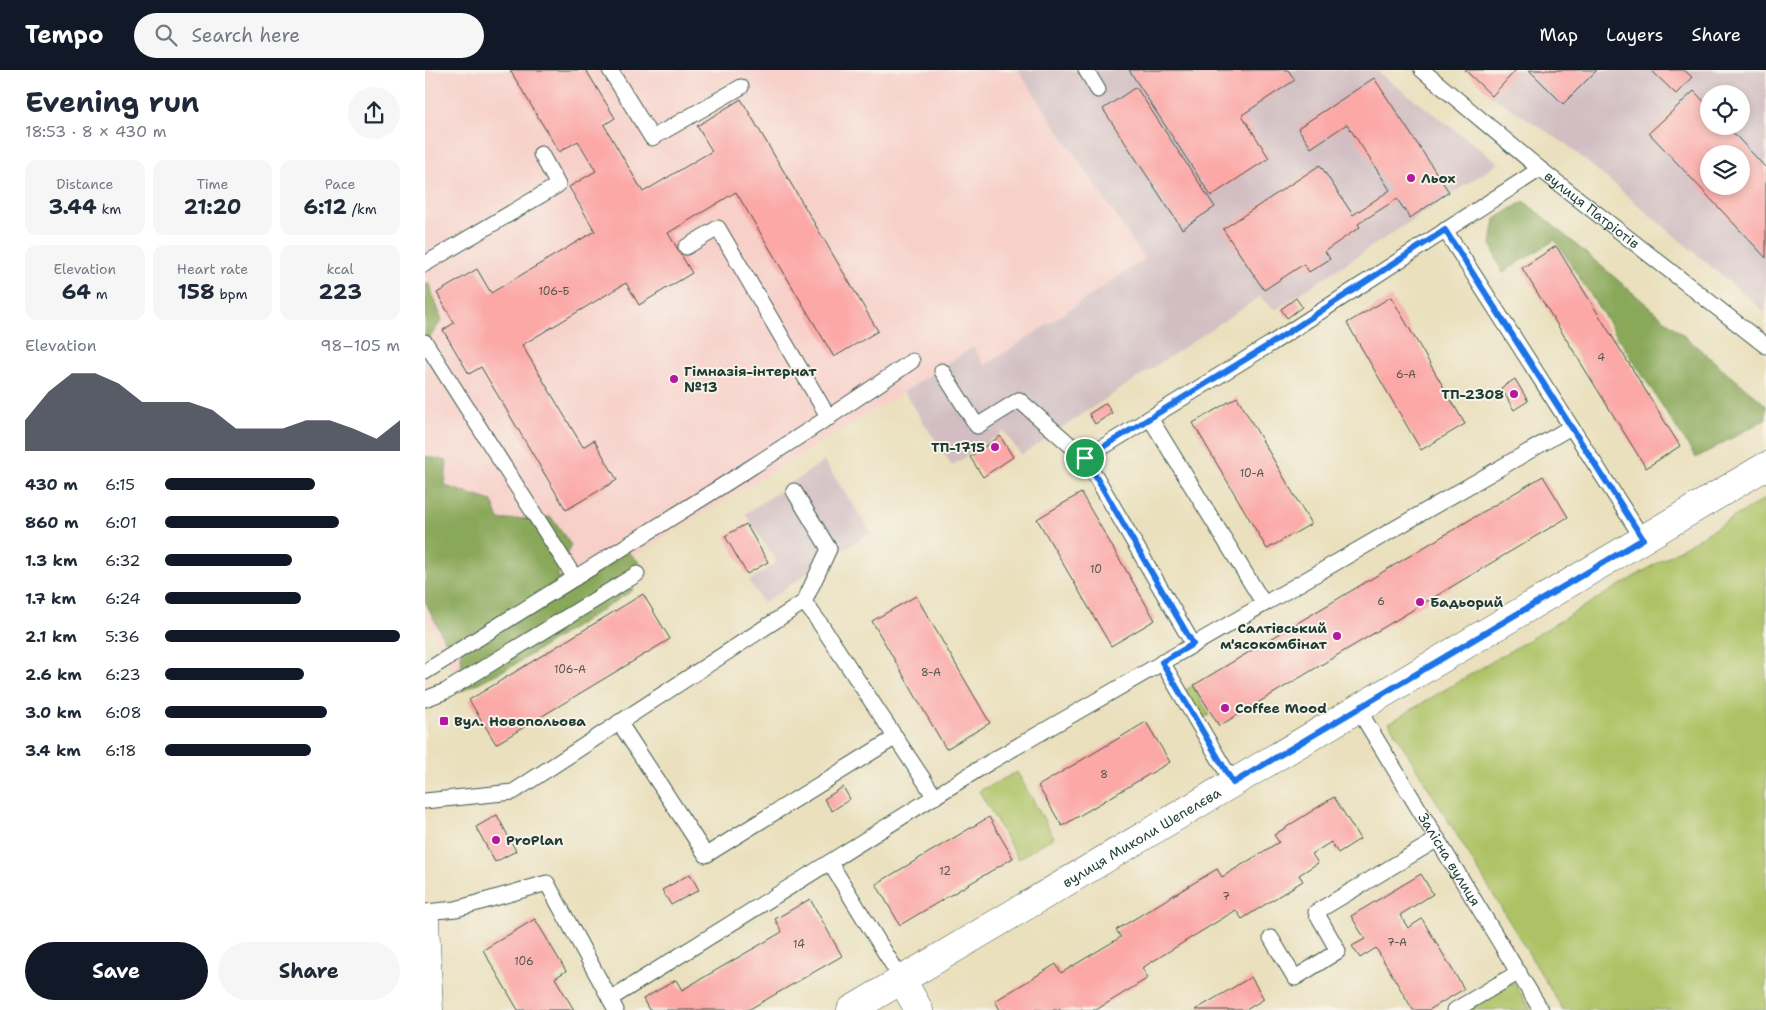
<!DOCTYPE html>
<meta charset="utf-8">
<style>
body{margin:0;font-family:"Shantell Sans",sans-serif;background:#f6f6f7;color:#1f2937;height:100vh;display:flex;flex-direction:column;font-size:19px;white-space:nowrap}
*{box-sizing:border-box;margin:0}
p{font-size:16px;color:#747a83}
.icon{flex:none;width:28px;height:28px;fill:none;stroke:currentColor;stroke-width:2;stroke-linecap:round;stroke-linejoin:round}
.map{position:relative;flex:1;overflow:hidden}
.details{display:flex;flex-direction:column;background:#fff;width:425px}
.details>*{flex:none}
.tools{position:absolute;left:1275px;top:15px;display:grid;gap:10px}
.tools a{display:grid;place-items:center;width:50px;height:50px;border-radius:50%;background:#fff;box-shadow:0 2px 8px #0003;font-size:25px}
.pin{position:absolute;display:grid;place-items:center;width:42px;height:42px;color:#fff;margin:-21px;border:2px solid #fff;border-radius:50%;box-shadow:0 1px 5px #0007}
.round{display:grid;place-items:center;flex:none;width:52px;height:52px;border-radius:26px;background:#f6f6f7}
.summary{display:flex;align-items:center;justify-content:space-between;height:85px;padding:0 25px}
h1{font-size:28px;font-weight:700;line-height:38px}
.metrics{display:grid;grid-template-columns:repeat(3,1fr);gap:8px;height:85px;padding:5px 25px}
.metrics div{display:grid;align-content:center;border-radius:12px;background:#f6f6f7;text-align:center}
.metrics b{font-size:21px;font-weight:700}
.metrics small{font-size:14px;font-weight:400}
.metrics p{font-size:14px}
.chart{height:140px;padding:10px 25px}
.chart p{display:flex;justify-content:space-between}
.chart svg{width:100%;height:90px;margin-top:5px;fill:#111827;opacity:.7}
.primary-button{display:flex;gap:10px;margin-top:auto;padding:10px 25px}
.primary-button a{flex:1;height:58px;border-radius:30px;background:#111827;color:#fff;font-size:20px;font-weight:700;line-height:58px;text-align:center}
.primary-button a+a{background:#f6f6f7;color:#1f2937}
ul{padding:0 25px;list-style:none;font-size:16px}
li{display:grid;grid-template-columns:80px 60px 1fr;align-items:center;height:38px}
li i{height:12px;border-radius:6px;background:#111827}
header{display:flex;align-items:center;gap:30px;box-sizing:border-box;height:70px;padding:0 25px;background:#111827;color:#fff}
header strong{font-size:24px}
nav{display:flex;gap:28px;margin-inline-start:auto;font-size:18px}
.search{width:350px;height:45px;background:#f6f6f7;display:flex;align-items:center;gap:12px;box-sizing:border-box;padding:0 18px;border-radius:28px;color:#747a83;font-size:19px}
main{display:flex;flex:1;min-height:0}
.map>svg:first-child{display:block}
</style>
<header>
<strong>Tempo</strong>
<div class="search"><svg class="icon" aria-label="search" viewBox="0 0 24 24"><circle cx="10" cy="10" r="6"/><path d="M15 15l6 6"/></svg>Search here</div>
<nav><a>Map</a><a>Layers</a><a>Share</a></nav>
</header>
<main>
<section class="details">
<div class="summary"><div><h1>Evening run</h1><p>18:53 · 8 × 430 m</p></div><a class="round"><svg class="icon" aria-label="share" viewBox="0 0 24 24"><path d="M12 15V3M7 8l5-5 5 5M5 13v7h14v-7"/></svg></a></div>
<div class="metrics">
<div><p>Distance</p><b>3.44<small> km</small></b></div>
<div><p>Time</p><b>21:20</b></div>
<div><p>Pace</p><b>6:12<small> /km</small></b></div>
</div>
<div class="metrics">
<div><p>Elevation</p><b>64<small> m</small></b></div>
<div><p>Heart rate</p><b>158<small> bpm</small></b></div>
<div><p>kcal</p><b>223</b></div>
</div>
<div class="chart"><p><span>Elevation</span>98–105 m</p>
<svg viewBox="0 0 160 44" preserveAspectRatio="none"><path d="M0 44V29L10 15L20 6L30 6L40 11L50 20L60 20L70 20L80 24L90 33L100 33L110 33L120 29L130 29L140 33L150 38L160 29V44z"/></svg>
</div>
<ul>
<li><b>430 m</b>6:15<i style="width:64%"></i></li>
<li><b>860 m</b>6:01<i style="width:74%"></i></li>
<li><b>1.3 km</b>6:32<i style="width:54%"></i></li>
<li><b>1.7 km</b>6:24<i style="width:58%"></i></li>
<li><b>2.1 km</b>5:36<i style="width:100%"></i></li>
<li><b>2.6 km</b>6:23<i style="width:59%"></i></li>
<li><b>3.0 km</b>6:08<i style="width:69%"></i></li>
<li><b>3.4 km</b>6:18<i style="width:62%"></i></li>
</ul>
<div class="primary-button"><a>Save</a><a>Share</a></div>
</section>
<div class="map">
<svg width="1341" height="940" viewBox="0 0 1341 940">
<rect width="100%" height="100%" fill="#f7f3e8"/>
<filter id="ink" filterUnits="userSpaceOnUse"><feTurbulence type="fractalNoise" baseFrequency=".02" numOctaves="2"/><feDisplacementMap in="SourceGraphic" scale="10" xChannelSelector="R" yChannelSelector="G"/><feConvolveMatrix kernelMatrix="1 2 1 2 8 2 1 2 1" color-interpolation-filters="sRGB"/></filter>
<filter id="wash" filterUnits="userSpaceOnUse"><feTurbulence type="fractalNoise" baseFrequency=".0096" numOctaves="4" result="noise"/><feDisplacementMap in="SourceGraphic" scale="20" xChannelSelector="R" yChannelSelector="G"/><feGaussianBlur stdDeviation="1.12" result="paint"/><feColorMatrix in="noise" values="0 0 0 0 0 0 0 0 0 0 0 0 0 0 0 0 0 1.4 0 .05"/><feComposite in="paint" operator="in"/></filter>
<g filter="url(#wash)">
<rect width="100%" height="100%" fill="#eae0bd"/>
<path fill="#f7d0ca" d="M0,0H593L720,189L560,296L547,277L479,322L236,469L28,604L0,545Z"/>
<path fill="#d2bec2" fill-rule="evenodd" d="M593,0H950L1074,93L850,240L835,227L596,385L579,361L527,396L479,322L548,277L560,296L720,189Z
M1040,0H1341V243L1142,75L1067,26ZM1284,24H1316V56H1284ZM1284,84H1316V116H1284Z
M399,391L446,462L338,533L324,511L352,492L320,444Z"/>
<path fill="#aec265" stroke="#66804c" d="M1341,428V940H1138L964,653Z
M768,616L784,645L775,650L757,622Z
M592,702L629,767L593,789L554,721Z
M1089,912L1106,940H1044Z"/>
<path fill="#8aa85a" stroke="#547247" d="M1099,131L1341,335V349L1271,388L1130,170L1077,203L1066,174L1070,149Z
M0,214H4L17,250L5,267L0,270Z
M0,386L22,391L20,416L67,431L74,450L126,447L146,475L132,507H164L194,472L214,492L207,521L89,595L37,621L36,572L20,571L0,531Z"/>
<g id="blocks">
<path fill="#fba8a7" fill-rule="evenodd" d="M85,0H161L190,48L179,55L218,122L287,81L272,56L316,29L453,261L409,287L311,122L243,163L267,203L214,235L201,213L97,275L158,377L169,370L192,410L141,440L56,297L44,304L18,260L29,253L12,223L52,199L66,223L170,161L144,117L171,101L153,71L134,82Z
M704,0H863L870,10L817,45L844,88L786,126Z
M1040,0H1091L1067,26Z
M1104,0H1172L1138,34Z
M1226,0H1259L1267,7L1251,24Z
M949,8L1024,122L985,148L972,129L933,154L935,157L900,181L905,189L884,202L879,194L839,220L798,159L895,95L928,145L965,120L922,54L886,78L873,58Z
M711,17L790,137L757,159L678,39Z
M1269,21L1284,37V56H1302L1341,98V188L1224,63ZM1284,84H1316V116H1284Z
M1131,176L1255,376L1221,398L1097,198Z
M966,227L1040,354L996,380L922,253Z
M871,228L877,237L862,248L856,239Z
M1090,309L1103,331L1089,340L1076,318Z
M812,327L886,454L842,479L768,353Z
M681,333L687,343L670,354L664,344Z
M575,366L588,387L558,407L545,387Z
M1118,406L1143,447L794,656L769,615Z
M656,423L730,550L686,576L612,449Z
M321,454L343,492L322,504L300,466Z
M218,524L245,569L71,674L44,630Z
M491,526L565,653L521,679L447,551Z
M721,652L745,692L637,756L613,716Z
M418,717L425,729L407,741L399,729Z
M909,727L935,769L913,783L906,772L887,784L893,793L874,805L878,811L817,849L811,840L717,898L723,908L671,940H658L657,939L655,940H575L570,931L631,894L636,903L696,867L691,860L792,799L797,807L854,772L849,765Z
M72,745L91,781L70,792L51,757Z
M564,747L588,788L475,855L451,814Z
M265,804L274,820L246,835L237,820Z
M996,804L1008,824L975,845L983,858L997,849L1039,919L1004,940H988L951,878L935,888L927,876L940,869L926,846Z
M385,829L417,886L323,940H224L218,929L251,910L257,920L357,862L350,849Z
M110,849L141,901L130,908L149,940H93L58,880Z
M826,907L839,929L821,940H770Z"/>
</g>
</g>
<g filter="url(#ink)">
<use href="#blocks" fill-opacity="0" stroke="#3d5549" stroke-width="1"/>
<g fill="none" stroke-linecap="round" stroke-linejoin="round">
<g stroke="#3d5549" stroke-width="17">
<g id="service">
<path d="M185,0L227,68L316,17"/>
<path d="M661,0L673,20"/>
<path id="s1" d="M997,0L1115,99L1341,276"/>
<path d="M1020,160L1218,469"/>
<path d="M261,177L293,158L404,348"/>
<path d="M0,194L133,115L116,84"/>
<path d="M0,272L150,508"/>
<path d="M517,301L552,356L594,330L660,388L768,574"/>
<path d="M725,348L839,534"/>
<path d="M660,388L847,273L1115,99"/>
<path d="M379,532L394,552L510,727"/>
<path d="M737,592L808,713"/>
<path d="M0,602C163,498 329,400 487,291"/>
<path d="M0,629L21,621L212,504"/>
<path id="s2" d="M933,639L1116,940"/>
<path d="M194,652L281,785L471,667"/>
<path d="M0,731L88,722L379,532L404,479L369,421"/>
<path d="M405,793L477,910"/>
<path d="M0,842L31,839L122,813L191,940"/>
<path d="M846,868L870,908L913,881L891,842L1013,769"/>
<path d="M185,929L565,692L1146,357"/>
<path d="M1030,940L1094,902"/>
</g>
</g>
<g stroke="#3d5549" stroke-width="29">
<g id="minor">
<path d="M0,851L4,940"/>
<path d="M477,910L494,940"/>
<path id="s3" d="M426,940L1341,396"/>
</g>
</g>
<use href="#service" stroke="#fff" stroke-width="15"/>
<use href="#minor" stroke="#fff" stroke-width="28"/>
</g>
</g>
<g fill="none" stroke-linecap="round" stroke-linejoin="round" filter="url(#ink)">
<g stroke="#fff" stroke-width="10">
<path id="route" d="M1020,160L1218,469L808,713L737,592L768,574L660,388L847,273Z"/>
</g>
<use href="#route" stroke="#1a73e8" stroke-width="6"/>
</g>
<g fill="#b5179e" stroke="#f7f3e8" stroke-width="2">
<circle cx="986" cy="108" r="5"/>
<circle cx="249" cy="309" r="5"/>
<circle cx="1089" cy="324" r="5"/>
<circle cx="570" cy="377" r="5"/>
<circle cx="995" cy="532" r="5"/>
<circle cx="912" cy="566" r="5"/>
<circle cx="800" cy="638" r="5"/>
<rect x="14" y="646" width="10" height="10" rx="2.5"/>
<circle cx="71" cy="770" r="5"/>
</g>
<g text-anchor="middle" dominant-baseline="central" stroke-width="4" stroke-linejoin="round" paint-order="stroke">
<g font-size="11" fill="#565851">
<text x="129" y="221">106-Б</text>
<text x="1176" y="287">4</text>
<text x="981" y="304">6-А</text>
<text x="827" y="403">10-А</text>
<text x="671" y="499">10</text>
<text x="956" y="531">6</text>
<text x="145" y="599">106-А</text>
<text x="506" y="602">8-А</text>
<text x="679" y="704">8</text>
<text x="520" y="801">12</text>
<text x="801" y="826">7</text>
<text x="972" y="872">7-А</text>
<text x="374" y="874">14</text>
<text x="99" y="891">106</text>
</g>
<g font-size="14" font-weight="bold" fill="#1f3d34" stroke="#f7f3e8" text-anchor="start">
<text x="996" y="108">Льох</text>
<text x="259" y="301">Гімназія-інтернат<tspan x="259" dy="16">№13</tspan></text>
<text x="1079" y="324" text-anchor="end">ТП-2308</text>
<text x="560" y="377" text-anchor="end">ТП-1715</text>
<text x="1005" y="532">Бадьорий</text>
<text x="902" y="558" text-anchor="end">Салтівський<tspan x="902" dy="16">м'ясокомбінат</tspan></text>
<text x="810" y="638">Coffee Mood</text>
<text x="29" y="651">Вул. Новопольова</text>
<text x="81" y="770">ProPlan</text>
</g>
<g font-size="14" fill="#1f3d34" stroke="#f7f3e8">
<text stroke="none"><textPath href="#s1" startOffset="220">вулиця Патріотів</textPath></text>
<text stroke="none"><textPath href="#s3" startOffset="338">вулиця Миколи Шепелєва</textPath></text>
<text stroke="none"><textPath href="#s2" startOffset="176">Залісна вулиця</textPath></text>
</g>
</g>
</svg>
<div class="tools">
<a><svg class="icon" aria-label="locate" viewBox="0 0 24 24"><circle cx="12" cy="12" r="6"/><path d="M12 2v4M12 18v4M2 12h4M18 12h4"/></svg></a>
<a><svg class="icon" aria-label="layers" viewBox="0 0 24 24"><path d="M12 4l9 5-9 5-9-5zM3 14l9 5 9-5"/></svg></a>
</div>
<div class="pin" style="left:660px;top:388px;background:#1e9e55"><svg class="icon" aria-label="arrive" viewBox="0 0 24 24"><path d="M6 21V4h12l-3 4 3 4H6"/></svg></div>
</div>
</main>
